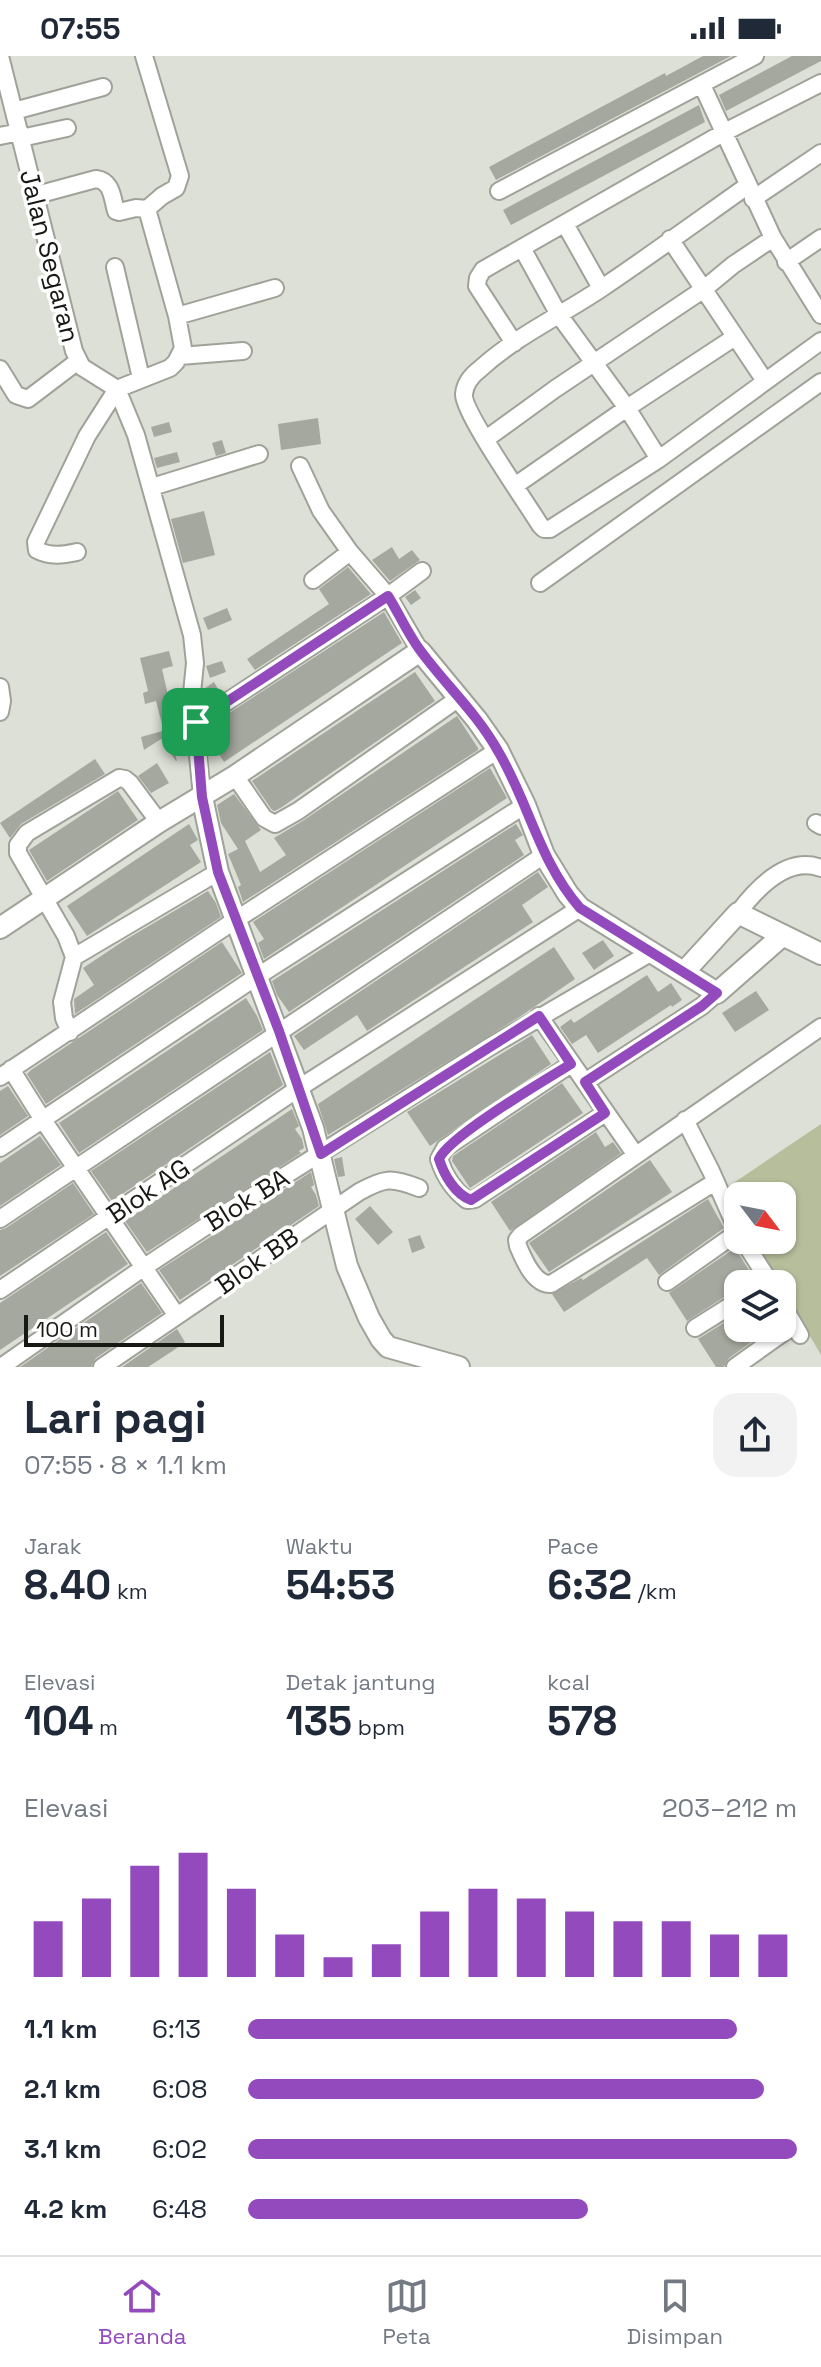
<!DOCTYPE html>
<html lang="id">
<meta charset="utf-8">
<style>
body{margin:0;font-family:"Space Grotesk",sans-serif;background:#f2f2f3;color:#1f2937;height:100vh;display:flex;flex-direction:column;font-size:30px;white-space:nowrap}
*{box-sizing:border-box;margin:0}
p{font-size:26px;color:#747a83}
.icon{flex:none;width:44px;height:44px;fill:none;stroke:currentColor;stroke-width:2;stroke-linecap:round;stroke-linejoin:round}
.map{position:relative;height:1311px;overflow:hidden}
.panel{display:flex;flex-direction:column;background:#fff;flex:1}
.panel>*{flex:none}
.needle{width:52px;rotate:122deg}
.tools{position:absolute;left:724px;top:1126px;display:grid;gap:16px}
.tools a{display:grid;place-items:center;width:72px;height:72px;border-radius:16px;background:#fff;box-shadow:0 2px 6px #0004;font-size:40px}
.scale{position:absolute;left:24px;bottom:20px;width:200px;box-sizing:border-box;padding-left:8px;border:4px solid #181815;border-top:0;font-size:22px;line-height:28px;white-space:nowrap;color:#181815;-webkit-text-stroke:6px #fff;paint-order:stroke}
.pin{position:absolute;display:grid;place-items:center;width:68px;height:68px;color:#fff;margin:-34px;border-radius:16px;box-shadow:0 4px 12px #0006}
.round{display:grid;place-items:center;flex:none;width:84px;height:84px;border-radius:24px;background:#f2f2f3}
.overview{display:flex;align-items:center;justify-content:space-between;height:136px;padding:0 24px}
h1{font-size:44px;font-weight:700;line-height:60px}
.metrics{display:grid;grid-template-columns:repeat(3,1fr);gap:12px;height:136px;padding:8px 24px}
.metrics div{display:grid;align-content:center}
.metrics b{font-size:40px;font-weight:700}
.metrics small{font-size:22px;font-weight:400}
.metrics p{font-size:22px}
.chart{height:224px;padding:16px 24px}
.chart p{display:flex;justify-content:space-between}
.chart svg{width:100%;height:144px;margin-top:8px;stroke:#934abd;stroke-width:6}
ul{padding:0 24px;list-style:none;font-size:26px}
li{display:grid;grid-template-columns:128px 96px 1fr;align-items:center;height:60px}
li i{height:20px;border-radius:10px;background:#934abd}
.status{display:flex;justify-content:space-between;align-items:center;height:56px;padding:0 40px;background:#fff;direction:ltr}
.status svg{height:22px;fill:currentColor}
.menu{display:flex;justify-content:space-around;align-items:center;height:112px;border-top:2px solid #e0e1e3;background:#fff;font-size:22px;color:#747a83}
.menu a{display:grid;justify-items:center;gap:4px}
.menu .on{color:#934abd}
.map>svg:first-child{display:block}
</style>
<div class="status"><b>07:55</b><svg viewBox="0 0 49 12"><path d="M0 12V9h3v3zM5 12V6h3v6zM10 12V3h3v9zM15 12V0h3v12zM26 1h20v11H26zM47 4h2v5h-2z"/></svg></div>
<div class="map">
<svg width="821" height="1311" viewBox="0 0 821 1311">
<rect width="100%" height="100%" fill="#dde0d6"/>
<path fill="#b6be9c" d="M821,1068V1299L782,1232V1228H780L754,1184H782V1140L738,1142L735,1126Z"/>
<path fill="#a5a89e" d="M703,0H731L496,124L489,111L665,17L666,20Z
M792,0H821V5L726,55L719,39Z
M699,49L705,66L511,169L503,154Z
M318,362L321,388L281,394L278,368Z
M169,366L172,376L154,381L151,371Z
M222,384L226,397L216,400L212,387Z
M177,396L180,406L157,412L154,402Z
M204,455L215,499L183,507L171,463Z
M392,491L399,503L412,494L420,504L390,525L372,504Z
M348,511L371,538L255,614L247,603L329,548L319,533Z
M415,534L421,542L411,549L405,541Z
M227,552L232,564L208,574L203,562Z
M384,556L402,587L224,706L207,680L206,672Z
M169,595L173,610L162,613L172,656L180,654L183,667L163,672L156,645L145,648L143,637L148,635L140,602Z
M222,605L226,616L210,622L206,610Z
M415,616L435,645L282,751L275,755L272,754L252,725Z
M214,626L220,637L211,643L204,633Z
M457,660L478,692V694L243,846L238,831L241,829L228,798L238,793L221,767L217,749L234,738L261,774L245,785L260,816L286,799L274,782L304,764Z
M173,672L174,674L170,677L177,705H176L161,683L144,694L141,681Z
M95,703L105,718L21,768L10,782L0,767Z
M157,707L169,727L151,737L138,720Z
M490,712L507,742L264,903L258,887L264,883L253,866Z
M118,735L138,764L47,825L29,794Z
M189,768L198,784L190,789L201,806L87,880L67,850Z
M516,768L523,779L515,784L524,799L289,956L277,939L272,925Z
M538,816L548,831L522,849L533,866L367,975L357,959L304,994L294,980Z
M208,835L216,847L221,861L75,958L74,943L94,929L83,912L125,884Z
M603,884L614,900L594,914L582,897Z
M222,886L242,917L46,1048L27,1018L31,1014Z
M554,891L575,923L521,960L328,1079L318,1048Z
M647,919L658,936L671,927L682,944L672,951L671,949L598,997L586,979L572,988L560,971L571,963L574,967Z
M756,935L769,954L735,976L722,957Z
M246,942L257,960L263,974L79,1097L59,1067Z
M532,979L551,1008L430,1090L407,1056Z
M270,996L283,1029L112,1145L91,1115Z
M562,1027L583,1057L470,1132L452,1105L453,1100Z
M8,1030L28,1060L0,1079V1035Z
M292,1053L299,1070L295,1073L302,1083L304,1092L299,1095L301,1097L147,1196L125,1165Z
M596,1076L605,1091L613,1086L621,1097L510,1175L491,1146Z
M40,1080L61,1109L0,1150V1107Z
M342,1101L345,1120L338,1121L334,1103Z
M650,1104L672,1136L549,1216L529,1187Z
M311,1116L314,1129L311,1131L316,1139L319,1150L180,1244L159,1214Z
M73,1127L94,1158L0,1220V1174L6,1172Z
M708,1143L724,1172L659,1219L647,1202L564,1256L552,1238L581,1222L583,1224Z
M370,1150L393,1176L378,1189L355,1163Z
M106,1176L128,1208L0,1294V1247Z
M420,1179L425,1192L412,1197L408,1183Z
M735,1192L754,1222L745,1228H738V1232L687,1265L669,1237Z
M141,1227L162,1257L96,1302L91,1311H20Z
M738,1258V1272H771L729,1302L724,1311H716L698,1283Z
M177,1273L185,1286L174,1294L148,1311H122Z"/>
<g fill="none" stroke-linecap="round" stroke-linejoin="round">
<g stroke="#a0a299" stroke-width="20">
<path id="minor" d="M0,0L74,295L82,311L117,333
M702,29L773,182L821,259
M14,55L103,31
M0,80L20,76
M21,82L67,72
M747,130C699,164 651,199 602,232C562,259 516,280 480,313C472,319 465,328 464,338C462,355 528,449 540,469L544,473H550L659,403L821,285
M499,135L755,0
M33,140L96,123C112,125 112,141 116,155L119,156L136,152L147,153L162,140L176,132L180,120L144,0
M753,143L821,97
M565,168L601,232
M670,183L765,325
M522,192L559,259L627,352L659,403
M786,206L821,182
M115,211L141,322
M177,260L275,232
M514,287L477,230L478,222L483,214L723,77L821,27
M180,300L243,295
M0,313L16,339L28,343L78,305
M117,333L136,379L192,579L195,607L192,637L202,741
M486,383L555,333L704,233L733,209L773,182
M300,410L321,455L350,496L388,540L420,595
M516,429L627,352L735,281
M152,431L259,398
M77,496C63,499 50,501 37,494L36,486L87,380L117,333L170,312L176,306L183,292L177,260L147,153
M313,524L350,496
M540,527L821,326
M0,631L2,645L0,656
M196,666L388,540L422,515
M235,720L264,762L275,768L298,755L459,642
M816,767L821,770
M738,857C756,833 787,799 821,812
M74,901L218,816
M539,960L635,1098
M70,976L64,962L62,946L74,901L66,880L18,797V789L27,777L119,722L125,723L130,727L159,766
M571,1008L445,1092L439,1103C444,1119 454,1134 467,1144L475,1143L605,1057
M11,1013L43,1064L177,1260
M0,1021L231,867L498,694
M585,1026L702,950L717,937
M685,1064L711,1115L738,1176
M0,1092L250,925L525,749
M715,1126L551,1228C534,1229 524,1204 518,1190L517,1184L521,1179L821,971
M0,1163L544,799
M743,1184L771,1228
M667,1226L738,1176
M0,1234L299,1032L580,852
M782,1248L800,1279
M695,1272L738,1245
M1,1311L143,1212L232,1153L486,993L650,897
M102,1311L359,1136C384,1122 391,1121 419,1132
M735,1311L794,1269"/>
</g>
<g stroke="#a0a299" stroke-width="24">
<path id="tertiary" d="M202,741L218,816L313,1072L347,1210L369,1262L381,1283L388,1291L459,1311
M0,872L159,766L235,720L420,595L477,664L498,694L525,749L544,799L568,838L580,852L717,937L783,879
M685,915L738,857L821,898"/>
</g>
<use href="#minor" stroke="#fff" stroke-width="16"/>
<use href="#tertiary" stroke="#fff" stroke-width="20"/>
</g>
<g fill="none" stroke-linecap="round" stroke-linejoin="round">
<g stroke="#fff" stroke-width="16">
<path id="route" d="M388,540C400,559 409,581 423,598C447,630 478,659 498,695C529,747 539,805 580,852L717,937L702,950L585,1026L605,1057L471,1144C455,1138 444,1119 439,1103C449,1080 545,1024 571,1008L539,960L321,1098L279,975L218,816L202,741L196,666Z"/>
</g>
<use href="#route" stroke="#934abd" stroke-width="10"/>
</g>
<g text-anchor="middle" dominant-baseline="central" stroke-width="7" stroke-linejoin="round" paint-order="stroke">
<g font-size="26" fill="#181815" stroke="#fff">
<text transform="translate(50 200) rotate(76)">Jalan Segaran</text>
<text transform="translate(148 1135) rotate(-34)">Blok AG</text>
<text transform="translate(247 1144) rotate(-32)">Blok BA</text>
<text transform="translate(257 1205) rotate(-35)">Blok BB</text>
</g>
</g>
</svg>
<div class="tools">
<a><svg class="needle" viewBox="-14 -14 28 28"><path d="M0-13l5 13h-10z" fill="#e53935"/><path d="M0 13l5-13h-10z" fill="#747a83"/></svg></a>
<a><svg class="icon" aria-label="layers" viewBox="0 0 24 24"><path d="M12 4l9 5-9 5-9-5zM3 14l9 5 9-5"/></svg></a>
</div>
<div class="scale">100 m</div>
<div class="pin" style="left:196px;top:666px;background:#1e9e55"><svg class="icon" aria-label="arrive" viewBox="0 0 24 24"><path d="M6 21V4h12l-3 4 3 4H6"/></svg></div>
</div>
<section class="panel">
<div class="overview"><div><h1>Lari pagi</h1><p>07:55 · 8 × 1.1 km</p></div><a class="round"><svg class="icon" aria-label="share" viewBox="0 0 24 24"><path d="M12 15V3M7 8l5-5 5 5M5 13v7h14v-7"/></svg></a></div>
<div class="metrics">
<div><p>Jarak</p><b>8.40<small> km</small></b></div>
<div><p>Waktu</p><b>54:53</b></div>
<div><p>Pace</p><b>6:32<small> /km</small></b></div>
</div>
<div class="metrics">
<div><p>Elevasi</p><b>104<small> m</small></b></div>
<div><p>Detak jantung</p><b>135<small> bpm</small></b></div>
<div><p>kcal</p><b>578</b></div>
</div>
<div class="chart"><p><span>Elevasi</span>203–212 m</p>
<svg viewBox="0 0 160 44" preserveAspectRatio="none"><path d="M5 44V27M15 44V20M25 44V10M35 44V6M45 44V17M55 44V31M65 44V38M75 44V34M85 44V24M95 44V17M105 44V20M115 44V24M125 44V27M135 44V27M145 44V31M155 44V31"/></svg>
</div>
<ul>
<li><b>1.1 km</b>6:13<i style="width:89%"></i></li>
<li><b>2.1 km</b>6:08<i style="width:94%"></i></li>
<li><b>3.1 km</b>6:02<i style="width:100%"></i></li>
<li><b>4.2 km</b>6:48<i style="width:62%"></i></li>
</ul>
</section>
<nav class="menu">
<a class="on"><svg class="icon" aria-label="home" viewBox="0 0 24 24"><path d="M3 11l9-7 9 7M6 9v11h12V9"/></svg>Beranda</a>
<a><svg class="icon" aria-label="map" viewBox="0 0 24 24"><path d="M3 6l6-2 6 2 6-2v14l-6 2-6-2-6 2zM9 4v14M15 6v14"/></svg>Peta</a>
<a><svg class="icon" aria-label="saved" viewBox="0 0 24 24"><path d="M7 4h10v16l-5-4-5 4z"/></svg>Disimpan</a>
</nav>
